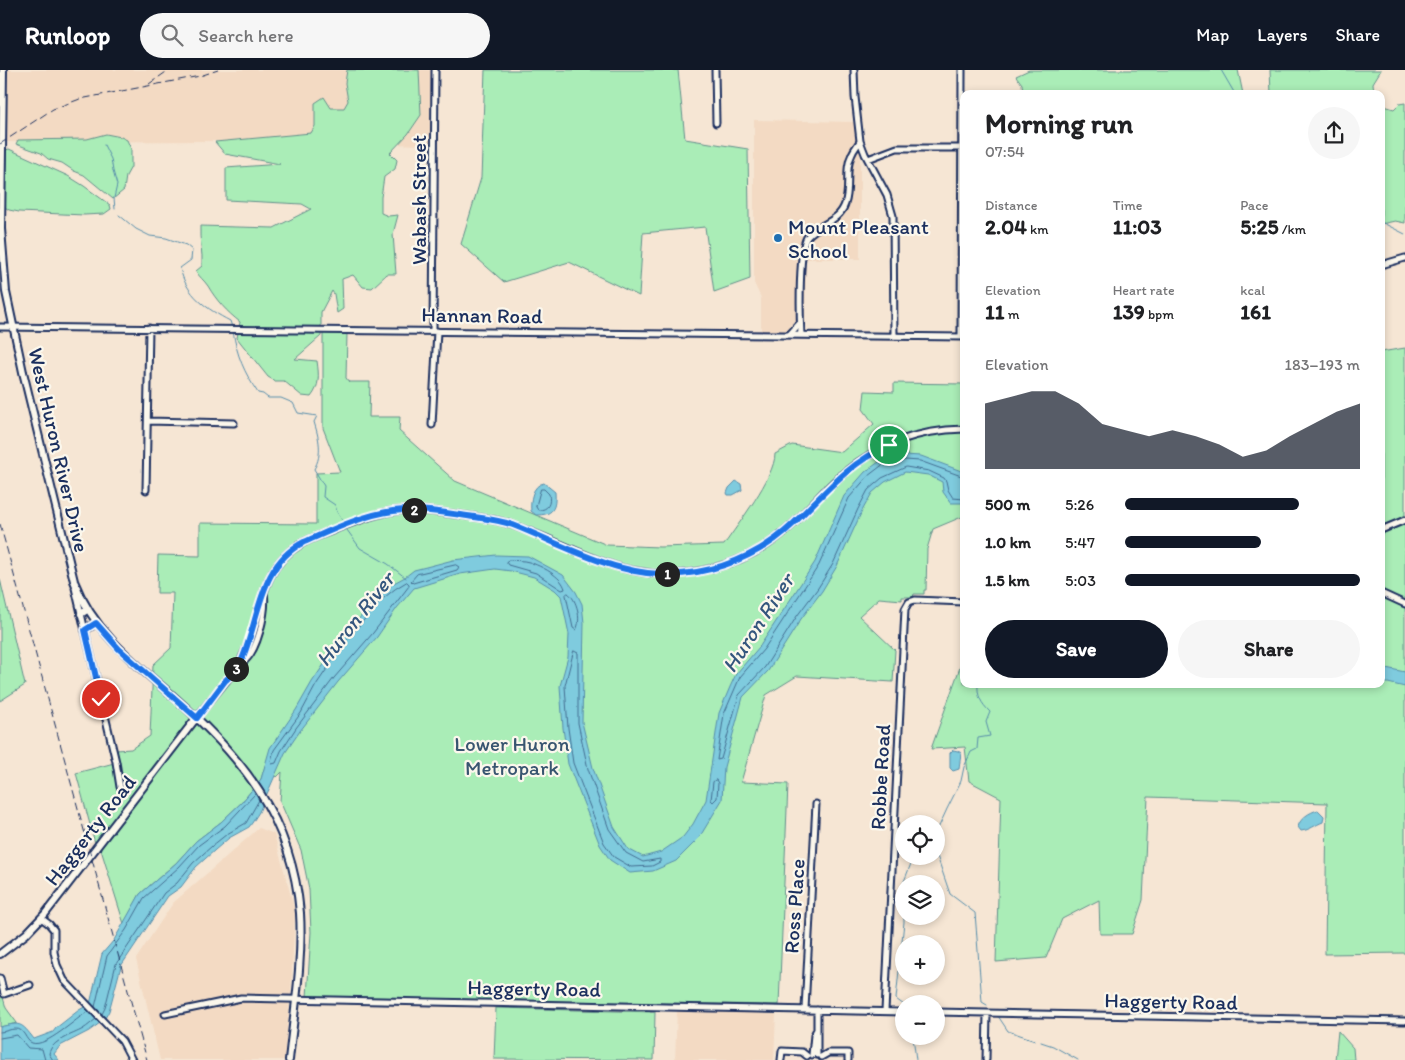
<!DOCTYPE html>
<meta charset="utf-8">
<style>
body{margin:0;font-family:Itim,sans-serif;background:#f6f6f6;color:#202124;height:100vh;display:flex;flex-direction:column;font-size:19px;white-space:nowrap}
*{box-sizing:border-box;margin:0}
p{font-size:16px;color:#757577}
.icon{flex:none;width:28px;height:28px;fill:none;stroke:currentColor;stroke-width:2;stroke-linecap:round;stroke-linejoin:round}
.map{position:relative;flex:1;overflow:hidden}
.panel{position:absolute;left:960px;top:20px;width:425px;height:598px;display:flex;flex-direction:column;background:#fff;border-radius:10px;box-shadow:0 2px 8px #0003}
.panel>*{flex:none}
.controls{position:absolute;left:895px;top:745px;display:grid;gap:10px}
.controls a{display:grid;place-items:center;width:50px;height:50px;border-radius:50%;background:#fff;box-shadow:0 2px 8px #0003;font-size:25px}
.pin{position:absolute;display:grid;place-items:center;width:42px;height:42px;color:#fff;margin:-21px;border:2px solid #fff;border-radius:50%;box-shadow:0 1px 5px #0007}
.km{position:absolute;width:25px;height:25px;margin:-12px;border-radius:50%;background:#222;color:#fff;font-size:14px;line-height:25px;text-align:center}
.round{display:grid;place-items:center;flex:none;width:52px;height:52px;border-radius:26px;background:#f6f6f6}
.headline{display:flex;align-items:center;justify-content:space-between;height:85px;padding:0 25px}
h1{font-size:28px;font-weight:700;line-height:38px}
.stats{display:grid;grid-template-columns:repeat(3,1fr);gap:8px;height:85px;padding:5px 25px}
.stats div{display:grid;align-content:center}
.stats b{font-size:21px;font-weight:700}
.stats small{font-size:14px;font-weight:400}
.stats p{font-size:14px}
.chart{height:140px;padding:10px 25px}
.chart p{display:flex;justify-content:space-between}
.chart svg{width:100%;height:90px;margin-top:5px;fill:#111827;opacity:.7}
.button{display:flex;gap:10px;margin-top:auto;padding:10px 25px}
.button a{flex:1;height:58px;border-radius:30px;background:#111827;color:#fff;font-size:20px;font-weight:700;line-height:58px;text-align:center}
.button a+a{background:#f6f6f6;color:#202124}
ul{padding:0 25px;list-style:none;font-size:16px}
li{display:grid;grid-template-columns:80px 60px 1fr;align-items:center;height:38px}
li i{height:12px;border-radius:6px;background:#111827}
header{display:flex;align-items:center;gap:30px;box-sizing:border-box;height:70px;padding:0 25px;background:#111827;color:#fff}
header strong{font-size:24px}
nav{display:flex;gap:28px;margin-inline-start:auto;font-size:18px}
.search{width:350px;height:45px;background:#f6f6f6;display:flex;align-items:center;gap:12px;box-sizing:border-box;padding:0 18px;border-radius:28px;color:#757577;font-size:19px}
.map>svg:first-child{display:block}
</style>
<header>
<strong>Runloop</strong>
<div class="search"><svg class="icon" aria-label="search" viewBox="0 0 24 24"><circle cx="10" cy="10" r="6"/><path d="M15 15l6 6"/></svg>Search here</div>
<nav><a>Map</a><a>Layers</a><a>Share</a></nav>
</header>
<div class="map">
<svg width="1405" height="990" viewBox="0 0 1405 990">
<rect width="100%" height="100%" fill="#f6e6d4"/>
<filter id="ink" filterUnits="userSpaceOnUse"><feTurbulence type="fractalNoise" baseFrequency=".02" numOctaves="2"/><feDisplacementMap in="SourceGraphic" scale="10" xChannelSelector="R" yChannelSelector="G"/><feConvolveMatrix kernelMatrix="1 2 1 2 8 2 1 2 1" color-interpolation-filters="sRGB"/></filter>
<g filter="url(#ink)">
<path fill="#f3dac3" d="M7,0H433V75L217,71L7,72Z
M754,50L855,52L860,80V189H806L805,262L761,261V228L754,213Z
M259,758L274,764L295,841L291,922L284,990H160L136,889L173,833Z
M677,940L776,944L774,990H675Z"/>
<path fill="#aaedb7" stroke="#628e8a" d="M347,0H419L421,45L408,64L390,83L397,90L395,99L384,107L381,127V143L388,146L398,145L393,164L396,204H387L372,218L363,217L353,205L342,209L343,239L337,243L334,224L332,221L321,242V266L295,289L317,291C319,305 320,316 311,327L302,326L284,311H275L268,307L237,268L240,252C227,242 216,230 208,216C204,210 199,207 196,201L202,196C203,182 199,170 200,156L274,158L311,139L302,134L226,130V98L280,94L225,84L215,72L311,63L315,56V33L324,27L331,38H344L348,31L345,13Z
M485,0H678L685,69L748,79L750,209L714,222L705,157L643,163L639,226L569,192L504,212L461,174L481,108Z
M1029,0H1238L1243,24H1023L1022,14L1016,6Z
M1270,0H1381L1373,13L1374,24H1271Z
M1405,33V153L1395,151L1381,154V35L1394,39L1399,34Z
M106,64L121,67L127,70L131,79V97L126,106L124,120L113,129L84,105L74,101L62,93L48,89L41,83L16,74L18,70L87,69Z
M9,79L68,106L84,116L110,135L111,139L104,144L84,145L19,142L9,140L5,137L6,80Z
M323,263H347L346,308L349,312H370L369,347H400L399,361L455,411L607,475L660,477L724,475C738,454 775,407 775,384L792,375L842,382L874,354L863,339L865,321L894,322V313L964,314V446L933,459L927,479L926,520H924V524H914L913,527H902V530L879,528L859,546L895,580L893,612L797,606L766,625L741,712L788,714L779,935L307,927L311,862L309,819L301,780L280,731L282,702L277,707L266,693L261,709L242,732L221,752L196,771L176,793L140,824L124,854L98,770L95,773L76,703L118,692L116,680L131,679L150,666L153,595L171,578L173,523H157L158,485L200,486V453L316,454V403L340,402L323,358Z
M1405,278V883L1325,884L1327,733L1148,727L1143,830L1132,864H1100L1099,830L1062,849L1046,888L996,892L1001,728L969,711L965,677L931,679L964,586V614H1381V282Z
M0,509L25,615L0,631Z
M0,917L6,938L17,953L0,957Z
M496,938L655,942L654,990L494,989Z
M1338,961L1353,978L1354,990H1335Z"/>
<path fill="#7fcbde" stroke="#578dab" d="M904,385L921,386L964,402V433H951L943,422L942,412L928,405L905,402L885,412L872,423L862,441L837,496L822,521L801,549L768,601L743,627L724,697L722,730L699,768L676,791L653,801L630,803L610,790L600,775L568,694L563,658L560,616L568,587L569,564L561,526L555,520L534,507L511,501L495,499L460,504L414,518L397,538L377,567L338,612L300,661L285,683L259,742L252,753L249,757L229,768L215,780L196,797L181,817L168,826L121,896L109,941L104,950L89,961L60,976L54,984L59,990H0V957C20,952 21,952 34,969L53,962L56,958L79,940L90,934L102,884L114,870L140,824L176,793L196,771L221,752L242,732L261,709L270,678L296,640L312,612L342,568L377,528L392,514L405,507L414,500L426,497L453,490L496,485L528,486L563,505L576,522L582,534L584,553L582,652L593,698L614,757L628,779L643,787L661,782L683,767L693,754L706,730L719,643L730,617L736,604L760,576L815,492L844,426L865,402L883,389Z
M736,411L741,414L742,420L733,425H728L727,423L729,418Z
M544,413L555,422C556,439 553,445 536,445L531,441C530,431 532,415 544,413Z
M1381,597L1405,602V617L1388,613H1381Z
M953,680L958,681L961,683L959,699L953,701L950,698V683Z
M1318,740L1324,746L1323,752C1315,755 1310,760 1301,761L1298,757C1300,748 1310,742 1318,740Z"/>
<g fill="none" stroke-linecap="round" stroke-linejoin="round">
<path stroke="#436d91" stroke-width="1" d="M964,407L920,391L905,390L885,393L868,406L849,428L819,495L764,579L740,607L724,644L717,690L721,689L739,625L765,597L797,546L818,518L833,494L858,439L868,420L882,408L906,397L929,401L944,408L946,411L948,420L953,428L964,429
M541,419H544L549,424C551,434 548,440 538,440L536,437Z
M509,490C515,491 523,490 529,492C541,496 562,506 565,519L562,520L536,503L508,495L506,492Z
M456,495L459,497L457,500L413,513L411,511L417,504Z
M407,512L409,514V516L373,563L334,608L296,658L281,681L276,693L272,694L271,691L274,680L301,643L316,615L346,571L380,531L395,519Z
M568,523C577,529 582,550 576,560L573,558L566,525Z
M574,581L578,583V653L588,699L609,759L626,783L643,792L660,789V792L652,796L631,797L614,787L604,773L573,693L568,658L565,616Z
M716,710L718,713L717,728L713,732L711,730L713,712Z
M95,937L107,886L126,860L144,828L179,797L199,775L225,756L255,724
M102,944L105,938L116,894L164,823L177,813L193,793L212,776L227,764L246,753L259,730
M0,962C5,962 10,959 15,959C25,958 25,971 32,973C46,978 76,948 89,941
M0,968L17,965L28,978L42,979L45,990
M53,990L49,984C51,970 73,965 83,959C88,956 92,952 96,949"/>
<path stroke="#578dab" stroke-width="1" d="M1221,0L1235,24
M104,75L111,89L113,101L117,115L114,128L115,139
M119,145L136,159L150,166L166,168L186,175L192,180L191,190L180,198C186,225 207,239 230,251L232,257
M1381,152L1405,164
M233,261C237,286 244,302 258,323L263,324L268,328H281L293,333L298,343L317,346L314,352C319,368 323,384 314,399L324,416L323,427L335,435L337,442L342,450
M347,460L360,478L388,494L406,508
M936,763L947,739L961,711L964,697L971,682L977,679L978,668L990,666L986,652L990,642C981,633 977,626 978,614
M936,776L937,786L950,824L975,843L982,932L987,935
M904,935L896,929L904,852L903,814L914,786
M998,946L1008,961L1035,970
M913,966L916,990
M1041,972L1053,976L1078,990"/>
<g stroke="#1b2f5e" stroke-width="9">
<path id="minor" d="M715,0L716,53
M854,0L855,27L860,71L865,84L887,125L893,146L894,266
M868,89L897,78H962
M1381,195L1405,188
M0,257L964,267
M433,261L435,0
M789,265L800,253
M801,265C800,248 798,176 808,166C820,153 839,152 845,134C851,118 844,99 852,84C854,79 858,75 860,71
M961,267L962,0
M148,351L234,353
M432,355L437,261
M146,420L149,258
M1381,460L1405,450
M75,518L116,692L120,717
M1381,523L1405,534
M240,594C243,583 250,574 253,562C262,528 267,493 301,474C313,467 328,463 341,457C358,451 376,443 395,441C418,438 444,443 468,446C481,448 494,449 506,453C582,477 627,520 713,498C743,491 770,476 792,455C810,438 825,418 844,403C878,374 920,360 964,359
M197,647L240,594C258,585 267,540 264,521
M41,848L49,854L54,860V882L57,895L64,910L122,971L132,990
M0,908L4,924L30,915
M805,939L816,734
M817,940V985
M885,941L905,539L909,532L915,530L964,532
M936,942L1405,951
M165,944L241,928L904,942
M812,985L814,965L816,961
M821,987L828,983H848V990
M781,990L782,981L802,982L807,986
M986,990L987,944"/>
</g>
<g stroke="#1b2f5e" stroke-width="10">
<path id="major" d="M3,0L1,159L6,222L23,302L74,511C93,561 134,593 174,627C242,687 292,748 300,843C303,891 294,942 289,990
M81,544L87,540
M85,560L96,553
M0,884L26,864L45,844L197,647"/>
</g>
<use href="#minor" stroke="#fbf7ec" stroke-width="5"/>
<use href="#major" stroke="#fbf7ec" stroke-width="6"/>
<path stroke="#1b2f5e" stroke-width="1" stroke-dasharray="8 4" stroke-linecap="butt" d="M149,14L169,0
M0,74L53,39L80,29L200,6L218,0
M0,454L147,990"/>
</g>
</g>
<g fill="none" stroke-linecap="round" stroke-linejoin="round" filter="url(#ink)">
<g stroke="#fff" stroke-width="10">
<path id="route" d="M101,629L85,560L96,553L119,579L197,648C206,636 216,623 225,611C230,606 237,600 240,594C260,552 257,496 304,472C332,460 363,445 393,441C415,438 439,442 461,445C478,448 496,449 513,455C574,479 628,514 697,502C732,496 767,479 793,454C826,422 846,395 889,375"/>
</g>
<use href="#route" stroke="#1a73e8" stroke-width="6"/>
</g>
<circle fill="#1f6fb2" stroke="#fbf7ec" stroke-width="2" cx="778" cy="168" r="5"/>
<g text-anchor="middle" dominant-baseline="central" stroke-width="4.5" stroke-linejoin="round" paint-order="stroke">
<g font-size="21" fill="#1b2f5e" stroke="#fbf7ec">
<text transform="translate(418 130) rotate(-90)">Wabash Street</text>
<text transform="translate(482 245) rotate(1)">Hannan Road</text>
<text transform="translate(59 380) rotate(77)">West Huron River Drive</text>
<text transform="translate(880 707) rotate(-87)">Robbe Road</text>
<text transform="translate(90 760) rotate(-52)">Haggerty Road</text>
<text transform="translate(794 836) rotate(-86)">Ross Place</text>
<text transform="translate(534 918) rotate(1)">Haggerty Road</text>
<text transform="translate(1171 931) rotate(1)">Haggerty Road</text>
</g>
<g font-size="21" fill="#1b2f5e" stroke="#fbf7ec" text-anchor="start">
<text x="788" y="156">Mount Pleasant<tspan x="788" dy="24">School</tspan></text>
</g>
<g font-size="21" fill="#385570" stroke="#fbf7ec">
<text x="512" y="673">Lower Huron<tspan x="512" dy="24">Metropark</tspan></text>
</g>
<g font-size="22" font-style="italic" fill="#34567e" stroke="#fbf7ec">
<text transform="translate(355 549) rotate(-52)">Huron River</text>
<text transform="translate(758 553) rotate(-57)">Huron River</text>
</g>
</g>
</svg>
<div class="controls">
<a><svg class="icon" aria-label="locate" viewBox="0 0 24 24"><circle cx="12" cy="12" r="6"/><path d="M12 2v4M12 18v4M2 12h4M18 12h4"/></svg></a>
<a><svg class="icon" aria-label="layers" viewBox="0 0 24 24"><path d="M12 4l9 5-9 5-9-5zM3 14l9 5 9-5"/></svg></a>
<a>+</a>
<a>−</a>
</div>
<div class="pin" style="left:889px;top:375px;background:#1e9e55"><svg class="icon" aria-label="arrive" viewBox="0 0 24 24"><path d="M6 21V4h12l-3 4 3 4H6"/></svg></div>
<div class="pin" style="left:101px;top:629px;background:#d93025"><svg class="icon" aria-label="check" viewBox="0 0 24 24"><path d="M5 12l5 5 9-10"/></svg></div>
<b class="km" style="left:667px;top:504px">1</b>
<b class="km" style="left:414px;top:440px">2</b>
<b class="km" style="left:236px;top:599px">3</b>
<section class="panel">
<div class="headline"><div><h1>Morning run</h1><p>07:54</p></div><a class="round"><svg class="icon" aria-label="share" viewBox="0 0 24 24"><path d="M12 15V3M7 8l5-5 5 5M5 13v7h14v-7"/></svg></a></div>
<div class="stats">
<div><p>Distance</p><b>2.04<small> km</small></b></div>
<div><p>Time</p><b>11:03</b></div>
<div><p>Pace</p><b>5:25<small> /km</small></b></div>
</div>
<div class="stats">
<div><p>Elevation</p><b>11<small> m</small></b></div>
<div><p>Heart rate</p><b>139<small> bpm</small></b></div>
<div><p>kcal</p><b>161</b></div>
</div>
<div class="chart"><p><span>Elevation</span>183–193 m</p>
<svg viewBox="0 0 160 44" preserveAspectRatio="none"><path d="M0 44V12L10 9L20 6L30 6L40 12L50 22L60 25L70 28L80 25L90 28L100 32L110 38L120 35L130 28L140 22L150 16L160 12V44z"/></svg>
</div>
<ul>
<li><b>500 m</b>5:26<i style="width:74%"></i></li>
<li><b>1.0 km</b>5:47<i style="width:58%"></i></li>
<li><b>1.5 km</b>5:03<i style="width:100%"></i></li>
</ul>
<div class="button"><a>Save</a><a>Share</a></div>
</section>
</div>
